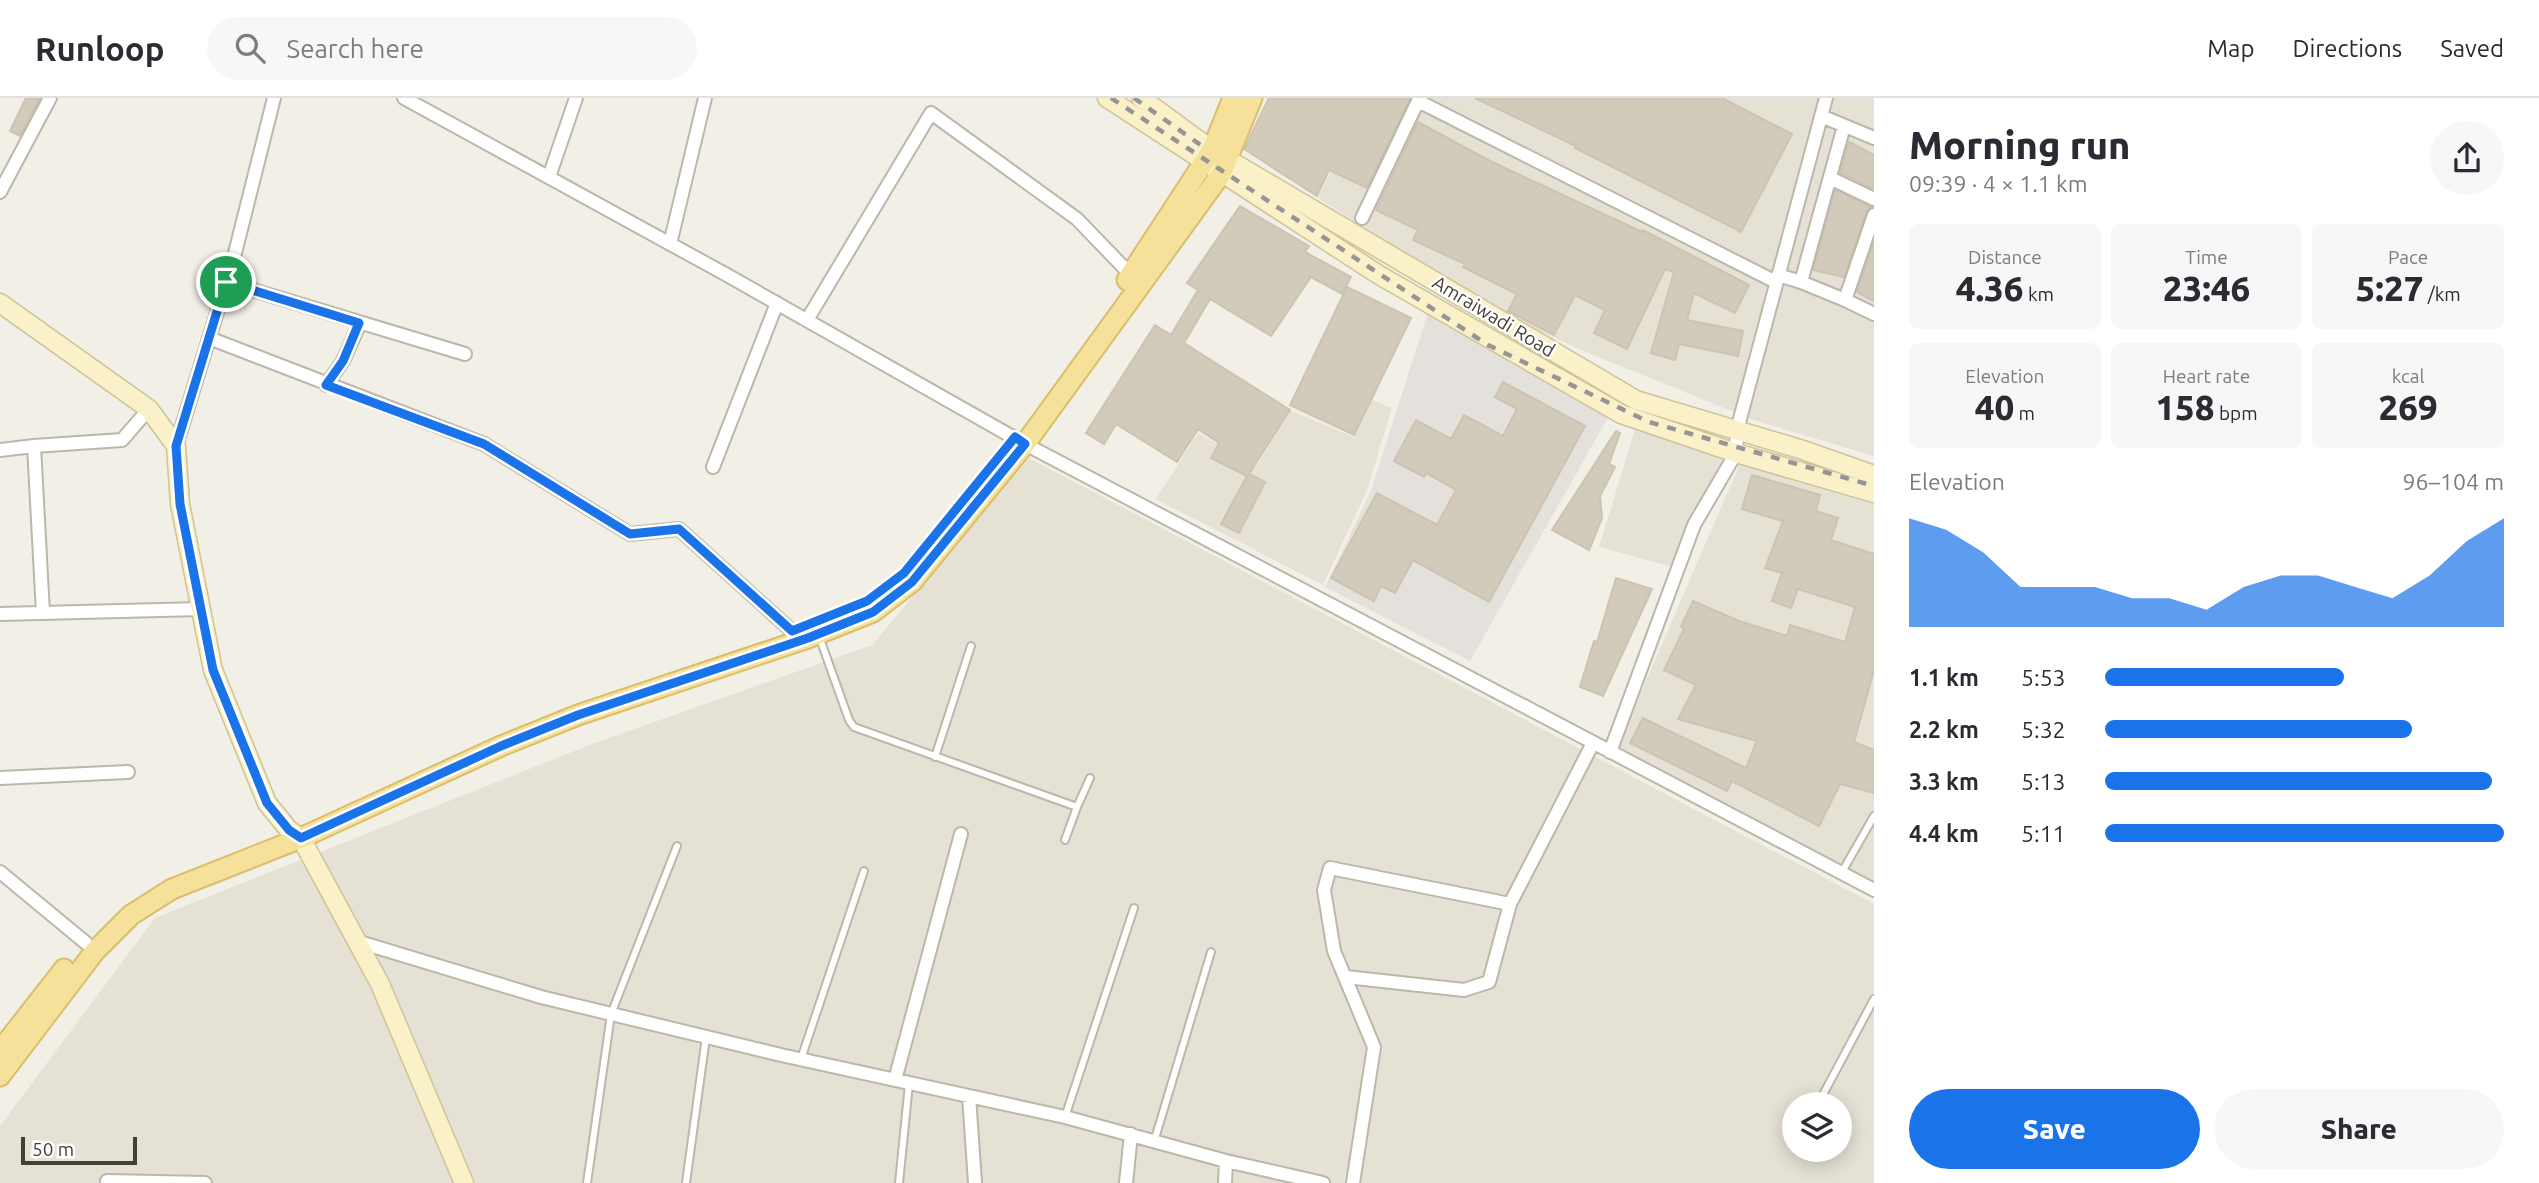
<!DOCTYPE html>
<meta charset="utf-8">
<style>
body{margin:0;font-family:Ubuntu,sans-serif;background:#f7f7f7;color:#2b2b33;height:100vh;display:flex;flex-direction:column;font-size:26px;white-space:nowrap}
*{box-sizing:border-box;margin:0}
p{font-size:23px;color:#7c7c81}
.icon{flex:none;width:38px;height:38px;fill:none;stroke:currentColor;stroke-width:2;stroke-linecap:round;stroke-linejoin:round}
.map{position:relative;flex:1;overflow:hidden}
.details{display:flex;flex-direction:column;background:#fff;width:665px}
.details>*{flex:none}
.controls{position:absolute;left:1782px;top:994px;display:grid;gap:14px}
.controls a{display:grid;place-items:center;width:70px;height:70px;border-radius:50%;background:#fff;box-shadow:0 4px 18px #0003;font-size:35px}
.scale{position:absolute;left:21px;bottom:18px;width:116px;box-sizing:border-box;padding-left:7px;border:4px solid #443f36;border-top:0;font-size:19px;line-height:24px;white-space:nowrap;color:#443f36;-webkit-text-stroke:5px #fff;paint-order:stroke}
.pin{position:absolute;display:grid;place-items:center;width:60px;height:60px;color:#fff;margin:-30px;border:4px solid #fff;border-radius:50%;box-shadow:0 2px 7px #0007}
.round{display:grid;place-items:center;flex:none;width:74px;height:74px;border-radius:37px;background:#f7f7f7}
.summary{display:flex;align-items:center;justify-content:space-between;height:119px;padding:0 35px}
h1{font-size:38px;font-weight:800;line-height:52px}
.metrics{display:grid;grid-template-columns:repeat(3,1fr);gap:10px;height:119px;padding:7px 35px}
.metrics div{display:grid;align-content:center;border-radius:10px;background:#f7f7f7;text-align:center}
.metrics b{font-size:35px;font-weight:800}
.metrics small{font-size:19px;font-weight:400}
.metrics p{font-size:19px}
.chart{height:196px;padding:14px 35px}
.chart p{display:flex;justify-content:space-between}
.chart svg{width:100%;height:126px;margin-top:7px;fill:#1a73e8;opacity:.7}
.button{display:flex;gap:14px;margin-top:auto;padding:14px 35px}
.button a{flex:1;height:80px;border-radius:42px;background:#1a73e8;color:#fff;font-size:28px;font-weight:800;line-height:80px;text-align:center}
.button a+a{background:#f7f7f7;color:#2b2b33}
ul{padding:0 35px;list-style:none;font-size:23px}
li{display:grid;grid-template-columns:112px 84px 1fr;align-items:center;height:52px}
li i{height:18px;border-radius:9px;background:#1a73e8}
header{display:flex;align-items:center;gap:42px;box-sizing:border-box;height:98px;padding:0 35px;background:#fff;border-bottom:2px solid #e1e1e2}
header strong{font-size:33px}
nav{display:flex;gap:38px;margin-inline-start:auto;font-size:24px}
.search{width:490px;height:63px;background:#f7f7f7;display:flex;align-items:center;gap:18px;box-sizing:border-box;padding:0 24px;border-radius:38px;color:#7c7c81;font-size:26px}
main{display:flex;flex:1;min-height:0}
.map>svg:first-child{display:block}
</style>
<header>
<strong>Runloop</strong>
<div class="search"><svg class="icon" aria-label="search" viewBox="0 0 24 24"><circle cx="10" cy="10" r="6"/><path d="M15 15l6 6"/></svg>Search here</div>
<nav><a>Map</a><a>Directions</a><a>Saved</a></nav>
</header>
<main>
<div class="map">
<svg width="1874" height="1085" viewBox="0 0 1874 1085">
<rect width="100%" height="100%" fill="#f2efe6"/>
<path fill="#e5e1d5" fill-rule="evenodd" d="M1366,0H1396L1412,7L1416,0H1874V358L1754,322L1598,259L1500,216L1318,100Z
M1372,302L1392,310L1367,392L1323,487L1156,401L1198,335L1256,369L1291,313L1354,339Z
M1637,325L1727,357L1690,425L1673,469L1599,449Z
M1029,360L1874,806V1085H0V1028L155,820L592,646L872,547ZM1794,1006H1839V1052H1794Z
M1740,366L1874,402V788L1616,652Z"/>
<path fill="#e4e0db" d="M1428,214L1610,316L1470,563L1325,489L1371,393Z"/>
<path fill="#d2cbbc" stroke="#ccc3b0" stroke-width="2" d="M26,0H40L20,38L10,33Z
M1269,0H1410L1367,90L1329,72L1317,98L1244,51Z
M1475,0H1722L1792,36L1741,134L1575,50L1576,48Z
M1418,24L1490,63L1642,134L1643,132L1749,187L1735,215L1694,195L1687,222L1743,233L1738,258L1679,246L1675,262L1651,255L1674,174L1665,171L1627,251L1594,235L1605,212L1575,197L1554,237L1508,213L1517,196L1463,169L1465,166L1413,142L1418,132L1376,112Z
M1849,44L1874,57V91L1840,75Z
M1835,92L1871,109L1866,114L1844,179L1813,172Z
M1240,108L1309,148L1305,154L1351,179L1342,196L1311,179L1271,238L1210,201L1184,245L1290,312L1249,376L1265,384L1239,435L1221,426L1247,378L1211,360L1219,345L1198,331L1177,364L1116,326L1104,346L1086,335L1155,227L1171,237L1198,192L1187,185Z
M1874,144V203L1857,194Z
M1347,189L1411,220L1354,337L1290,307Z
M1503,284L1585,328L1489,504L1413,462L1395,495L1381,488L1374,503L1331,480L1377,395L1437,427L1456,392L1426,375L1424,379L1394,363L1416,322L1451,341L1464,317L1503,338L1517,311L1495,299Z
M1616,333L1620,335L1609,366L1615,369L1600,398L1602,420L1589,452L1552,432Z
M1752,377L1820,397L1816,413L1838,420L1831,442L1874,456V572L1854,644L1874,652V695L1840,686L1819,728L1732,683L1727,693L1630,645L1643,620L1746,670L1757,643L1678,621L1696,587L1664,572L1684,531L1681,529L1693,503L1739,523L1787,538L1790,527L1845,544L1855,509L1798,491L1791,510L1772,503L1782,475L1765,470L1783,423L1742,411Z
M1616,480L1652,491L1603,598L1580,589L1594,543L1597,544Z"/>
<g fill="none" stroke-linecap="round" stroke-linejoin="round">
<g stroke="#bcb7aa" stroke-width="10">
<path id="lane" d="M819,538L849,622L854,629L1077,709L1090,680
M935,659L971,548
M1065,742L1077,709
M1842,774L1874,718
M801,961L864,773
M1818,1006L1874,901
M1065,1019L1134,810
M1154,1044L1211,854
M587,1085L611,916L677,748
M686,1085L706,939
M899,1085L909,986"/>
</g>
<g stroke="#bcb7aa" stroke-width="16">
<path id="street" d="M404,0L727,177L1025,346L1874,792
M1821,18L1874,40
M549,79L576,0
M1830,80L1874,101
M0,94L50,0
M1362,120L1418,3L1776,184
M670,146L705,0
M1778,177L1801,184L1844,28
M226,184L465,256
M1801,184L1845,202L1874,117
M1845,202L1874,216
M807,222L931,15L1077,121L1131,177
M209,240L484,346L630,436L679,431L792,533
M326,287L343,263L360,225
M176,348L234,159L274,0
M0,352L34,348
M713,369L777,205
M43,515L34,348L122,342L149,311
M0,516L201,511
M1610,654L1694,427L1736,355L1737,332L1826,0
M0,680L128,674
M0,774L86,845
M356,843L541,899L781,957L1065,1019L1226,1063L1323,1085
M1346,879L1464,892L1489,884L1510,806L1593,645
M895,982L961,736
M969,998L975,1085
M107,1083L205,1085
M1126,1085L1131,1036
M1225,1085L1226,1063
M1353,1085L1374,949L1334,853L1324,792L1330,770L1510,806"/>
</g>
<g stroke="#cec399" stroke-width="21">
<path id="secondary" d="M1107,0L1379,177L1621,316L1736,355L1874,395
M1141,0L1212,52L1636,302L1803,352L1874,377
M0,205L149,311L176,348L180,406L213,572L267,705L289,732L301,740L380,886L464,1085"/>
</g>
<g stroke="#d9bf6c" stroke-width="23">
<path id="primary" d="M1127,182L1212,52L1233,0
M0,953L64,871
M0,978L95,853L131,817L172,791L301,740L501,648L578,617L808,540L873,514L912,484L1025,346L1221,76L1252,0"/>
</g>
<use href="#lane" stroke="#fff" stroke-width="6"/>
<use href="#street" stroke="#fff" stroke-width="12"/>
<use href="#secondary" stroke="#faf1c8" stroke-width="18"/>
<use href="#primary" stroke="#f6e19b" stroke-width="19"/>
<path stroke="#959595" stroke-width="4.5" stroke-dasharray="9 9" stroke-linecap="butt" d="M1111,0L1488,247L1649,324L1874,388
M1134,0L1202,48"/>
</g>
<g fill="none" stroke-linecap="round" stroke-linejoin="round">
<g stroke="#fff" stroke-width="14">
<path id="route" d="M226,184L359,225L343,263L326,287L484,346L630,436L679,431L792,533L867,503L904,475L1015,339L1025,346L912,484L873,514L808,540L578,617L501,648L301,740L289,732L267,705L213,572L180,406L176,348Z"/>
</g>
<use href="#route" stroke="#1a73e8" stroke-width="9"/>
</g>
<g text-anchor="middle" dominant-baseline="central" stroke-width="5" stroke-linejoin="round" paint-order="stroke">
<g font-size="19" fill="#443f36" stroke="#fff">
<text transform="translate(1494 218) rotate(31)">Amraiwadi Road</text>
</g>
</g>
</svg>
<div class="controls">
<a><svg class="icon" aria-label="layers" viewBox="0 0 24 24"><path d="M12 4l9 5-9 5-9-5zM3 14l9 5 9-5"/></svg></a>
</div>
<div class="scale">50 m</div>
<div class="pin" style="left:226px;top:184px;background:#1e9e55"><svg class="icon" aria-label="arrive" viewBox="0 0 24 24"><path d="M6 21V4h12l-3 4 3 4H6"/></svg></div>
</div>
<section class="details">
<div class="summary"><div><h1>Morning run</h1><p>09:39 · 4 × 1.1 km</p></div><a class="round"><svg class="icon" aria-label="share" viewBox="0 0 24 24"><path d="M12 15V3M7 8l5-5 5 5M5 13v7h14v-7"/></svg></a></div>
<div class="metrics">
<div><p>Distance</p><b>4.36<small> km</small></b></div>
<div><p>Time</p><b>23:46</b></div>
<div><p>Pace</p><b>5:27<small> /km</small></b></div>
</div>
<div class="metrics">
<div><p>Elevation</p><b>40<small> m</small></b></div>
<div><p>Heart rate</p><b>158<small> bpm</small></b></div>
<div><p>kcal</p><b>269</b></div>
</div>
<div class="chart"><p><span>Elevation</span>96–104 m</p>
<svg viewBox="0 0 160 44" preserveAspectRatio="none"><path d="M0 44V6L10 10L20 18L30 30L40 30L50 30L60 34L70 34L80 38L90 30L100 26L110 26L120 30L130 34L140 26L150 14L160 6V44z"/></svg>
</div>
<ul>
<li><b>1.1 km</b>5:53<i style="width:60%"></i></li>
<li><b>2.2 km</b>5:32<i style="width:77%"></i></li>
<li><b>3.3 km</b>5:13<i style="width:97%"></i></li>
<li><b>4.4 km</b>5:11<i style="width:100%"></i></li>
</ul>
<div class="button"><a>Save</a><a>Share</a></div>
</section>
</main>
